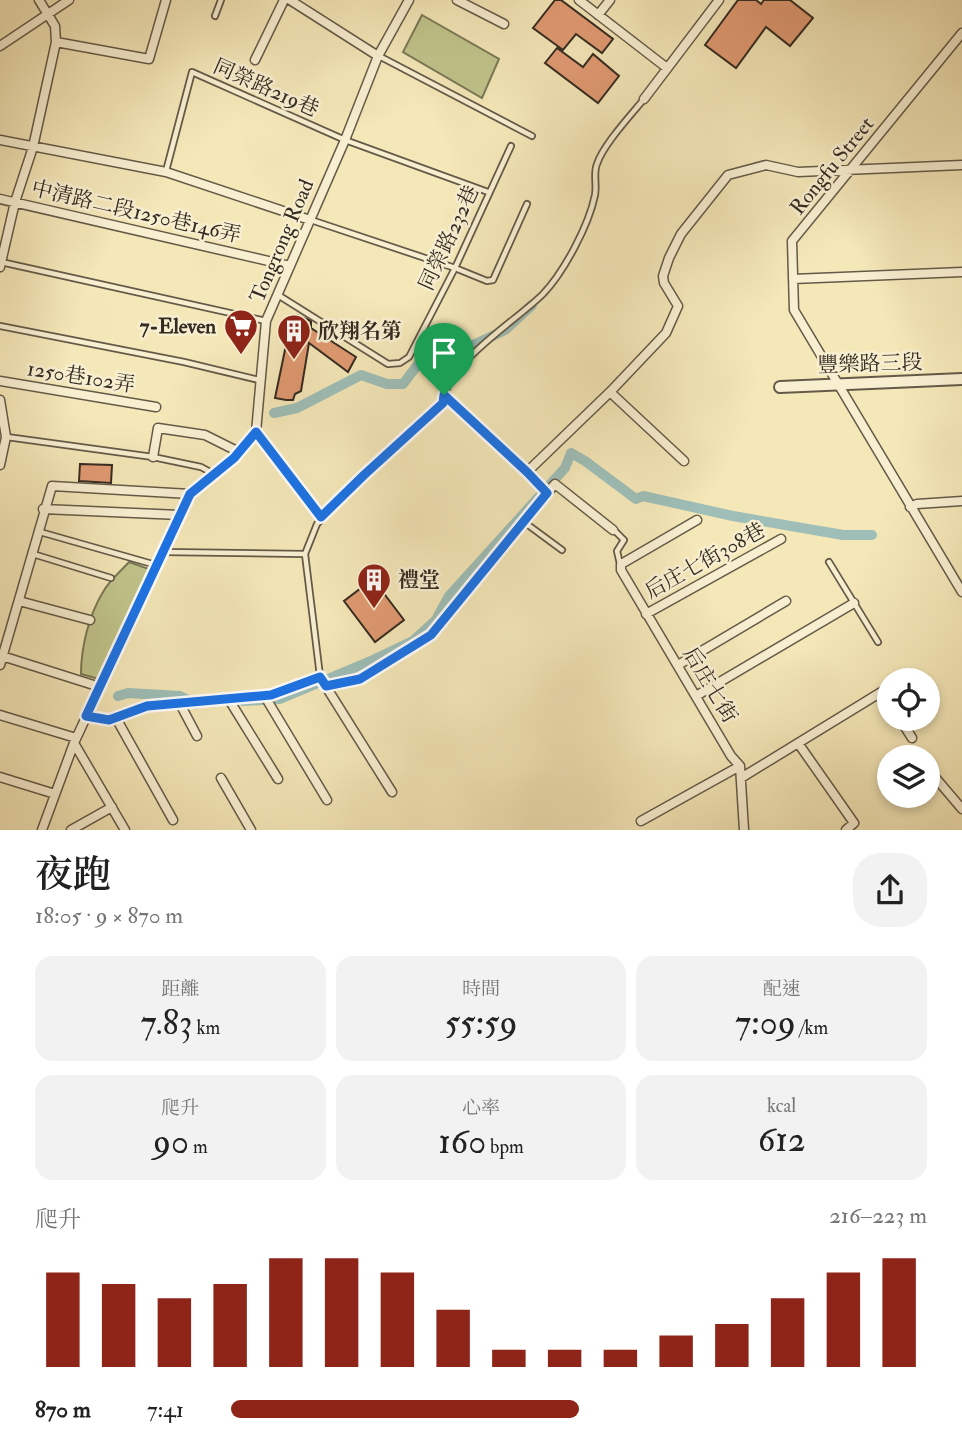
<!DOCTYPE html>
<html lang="zh-TW">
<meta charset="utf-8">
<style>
body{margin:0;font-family:"IM FELL Double Pica","Noto Serif TC",serif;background:#f2f2f2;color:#222;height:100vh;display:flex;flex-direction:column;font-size:26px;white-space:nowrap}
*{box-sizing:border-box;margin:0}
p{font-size:23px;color:#767676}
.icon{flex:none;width:38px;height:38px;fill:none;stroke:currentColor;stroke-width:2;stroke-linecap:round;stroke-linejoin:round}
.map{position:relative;height:830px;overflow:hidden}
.drawer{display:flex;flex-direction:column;background:#fff;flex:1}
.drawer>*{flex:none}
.buttons{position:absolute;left:877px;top:668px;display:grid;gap:14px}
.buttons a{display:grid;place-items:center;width:63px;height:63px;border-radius:50%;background:#fff;box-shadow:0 4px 10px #0003;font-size:35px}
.pin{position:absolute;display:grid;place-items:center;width:60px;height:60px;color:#fff;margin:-72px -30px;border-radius:50% 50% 50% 0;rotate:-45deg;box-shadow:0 0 7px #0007}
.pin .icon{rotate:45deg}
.round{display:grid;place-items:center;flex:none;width:74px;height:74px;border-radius:28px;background:#f2f2f2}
.headline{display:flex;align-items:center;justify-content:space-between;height:119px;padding:0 35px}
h1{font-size:38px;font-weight:600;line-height:52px}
.figures{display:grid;grid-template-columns:repeat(3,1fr);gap:10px;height:119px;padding:7px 35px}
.figures div{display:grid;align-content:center;border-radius:18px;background:#f2f2f2;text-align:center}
.figures b{font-size:35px;font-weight:600}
.figures small{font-size:19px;font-weight:400}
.figures p{font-size:19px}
.chart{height:196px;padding:14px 35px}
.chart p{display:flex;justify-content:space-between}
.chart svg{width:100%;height:126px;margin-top:7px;stroke:#8f2418;stroke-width:6}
ul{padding:0 35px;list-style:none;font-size:23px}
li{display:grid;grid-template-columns:112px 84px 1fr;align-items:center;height:52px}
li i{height:18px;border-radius:9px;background:#8f2418}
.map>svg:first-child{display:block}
</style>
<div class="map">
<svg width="962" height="830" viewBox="0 0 962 830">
<rect width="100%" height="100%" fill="#f4e7b8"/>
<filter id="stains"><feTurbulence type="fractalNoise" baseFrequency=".00286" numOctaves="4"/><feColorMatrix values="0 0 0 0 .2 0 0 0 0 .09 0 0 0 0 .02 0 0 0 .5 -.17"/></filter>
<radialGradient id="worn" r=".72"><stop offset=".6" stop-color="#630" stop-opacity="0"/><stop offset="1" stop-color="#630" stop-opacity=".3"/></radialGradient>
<path fill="#c0c48b" stroke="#7a7856" stroke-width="2" d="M422,15L499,59L482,98L403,52Z
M129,562L149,569L99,679L81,674C81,647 89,615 103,592C109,581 120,572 129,562Z"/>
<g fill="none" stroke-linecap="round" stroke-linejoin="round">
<path stroke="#9ebeb7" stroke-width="10" d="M274,413L297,408L361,375L387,384H403L422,359L467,348L505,330L532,305
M118,696L128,693L180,696L196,704
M243,701L280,699L373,660L413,641L436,620L449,596L565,468L571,453L585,461L636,499L643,496L733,516L843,535H872"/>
</g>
<path fill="#e09971" stroke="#342b22" stroke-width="2" d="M555,0H561L613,39L602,53L576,34L563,50L533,28Z
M738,0H756L761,4L764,0H790L813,18L790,46L766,27L736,68L705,45Z
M557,48L583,67L593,54L619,76L598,103L545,63Z
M297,315L311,321V328L356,357L348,372L309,343L301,391L295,394L293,400H286L275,398L291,321Z
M80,464L112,465L111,483L79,481Z
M373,579L404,620L375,642L344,601Z"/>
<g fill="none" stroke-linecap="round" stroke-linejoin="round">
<g stroke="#645a48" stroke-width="8">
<path id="service" d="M215,16L221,0
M379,56L532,136
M166,171L192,72L345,140L488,192
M311,220L455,268L487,281L493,280L527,204
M1,262L266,321
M278,295L388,364L400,363L409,357L455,268L511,146
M0,326L184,362L259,380
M444,395L527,471
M7,437L153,457L201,467L214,474
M524,522L562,550
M614,530L624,540L617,551L620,564
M40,532L156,565
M163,552L305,554
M33,554L111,578
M829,562L878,642
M320,676L305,554L317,524L364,475L443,403C447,362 515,322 543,294C564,272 589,225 595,195C597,185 593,173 597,164C603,145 631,115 644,99"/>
</g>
<g stroke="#645a48" stroke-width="11">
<path id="minor" d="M290,0L378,56
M457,0L504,24
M579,0L667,68
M598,15L610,0
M962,33L792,241L794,310L962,592
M56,42L149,59L166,0
M0,46L69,0
M255,60L284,0
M644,99L719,0
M0,140L166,172L310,220
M0,199L290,266
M0,267L15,202L33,147L56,42L55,26L39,0
M793,279L962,272
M0,381L156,407
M610,392L684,461
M0,400L6,437L0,465
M256,432L322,517
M153,457L158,428L205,435L239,452
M547,493L555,484L613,530
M910,507L917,504L962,501
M43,509L180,515
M697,520L623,563L621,565V570L731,756L740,766L744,830
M19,601L90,620
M646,614L781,539
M2,656L100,687
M0,665L52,486L190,494
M678,665L786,601
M326,686L360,679L431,635L547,493L527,472L610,392L666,333L678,306L664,283L663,276L669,258L681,234L728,175L766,165L798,172L962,165
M264,695L327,800
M696,696L854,603
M228,698L278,779
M179,702L197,736
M0,715L76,738
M87,716L109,720L147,706L271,695L320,677L392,792
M116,718L173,820
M900,719L912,738
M74,743L125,830
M798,743L854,823L846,830
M934,776L962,809
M0,777L55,794
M221,778L251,830
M741,778L883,691L889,701
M641,821L740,766
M42,830L74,743L190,494L234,458L256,432L266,321L345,140L378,56L409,0
M71,830L112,807"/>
</g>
<g stroke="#645a48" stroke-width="14">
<path id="tertiary" d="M780,387L962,379"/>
</g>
<use href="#service" stroke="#f8efd1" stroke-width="4.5"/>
<use href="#minor" stroke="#f8efd1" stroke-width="8"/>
<use href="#tertiary" stroke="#f8efd1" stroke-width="10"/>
</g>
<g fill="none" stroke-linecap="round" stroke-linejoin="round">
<g stroke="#fff" stroke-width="14">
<path id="route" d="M444,395L527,472L547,493L431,635L360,679L326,686L320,677L271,695L147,706L109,720L86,716L190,494L234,458L256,432L321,517L364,475L443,403Z"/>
</g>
<use href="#route" stroke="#1a73e8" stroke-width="9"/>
</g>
<defs>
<g id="supermarket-pin" transform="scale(1.75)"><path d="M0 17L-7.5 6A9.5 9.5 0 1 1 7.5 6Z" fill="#8f2418" stroke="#f8efd1"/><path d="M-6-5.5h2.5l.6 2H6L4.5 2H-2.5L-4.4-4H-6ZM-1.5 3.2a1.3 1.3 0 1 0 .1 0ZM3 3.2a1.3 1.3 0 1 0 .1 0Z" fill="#fff"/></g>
<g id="building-pin" transform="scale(1.75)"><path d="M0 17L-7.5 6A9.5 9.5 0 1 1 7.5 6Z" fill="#8f2418" stroke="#f8efd1"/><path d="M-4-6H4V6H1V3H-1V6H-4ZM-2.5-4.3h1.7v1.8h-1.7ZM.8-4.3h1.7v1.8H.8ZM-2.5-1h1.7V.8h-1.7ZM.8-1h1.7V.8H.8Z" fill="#fff"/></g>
</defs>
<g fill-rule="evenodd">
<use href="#supermarket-pin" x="241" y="326"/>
<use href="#building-pin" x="294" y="331"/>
<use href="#building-pin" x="374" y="580"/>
</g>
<g text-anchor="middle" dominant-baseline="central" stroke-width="5" stroke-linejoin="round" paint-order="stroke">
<g font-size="21" fill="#342b22" stroke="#f8efd1">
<text transform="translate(266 88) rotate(24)">同榮路219巷</text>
<text transform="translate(832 166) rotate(-51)">Rongfu Street</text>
<text transform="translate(136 212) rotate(13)">中清路二段1250巷146弄</text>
<text transform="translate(449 238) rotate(-65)">同榮路232巷</text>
<text transform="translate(282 241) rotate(-67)">Tongrong Road</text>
<text transform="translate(870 364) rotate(-2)">豐樂路三段</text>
<text transform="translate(81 377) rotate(9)">1250巷102弄</text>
<text transform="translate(705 561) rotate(-29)">后庄七街308巷</text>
<text transform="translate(710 685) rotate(59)">后庄七街</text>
</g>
<g font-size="21" font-weight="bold" fill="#342b22" stroke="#f8efd1" text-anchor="start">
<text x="216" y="326" text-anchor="end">7-Eleven</text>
<text x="318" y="331">欣翔名第</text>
<text x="398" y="580">禮堂</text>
</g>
</g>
<rect width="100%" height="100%" filter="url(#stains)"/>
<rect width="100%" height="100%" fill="url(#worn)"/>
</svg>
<div class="buttons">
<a><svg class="icon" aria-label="locate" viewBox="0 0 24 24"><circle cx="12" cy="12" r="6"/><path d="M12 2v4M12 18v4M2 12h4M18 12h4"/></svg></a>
<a><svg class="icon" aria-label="layers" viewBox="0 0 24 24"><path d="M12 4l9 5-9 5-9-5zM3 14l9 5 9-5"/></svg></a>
</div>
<div class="pin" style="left:444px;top:395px;background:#1e9e55"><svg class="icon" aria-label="arrive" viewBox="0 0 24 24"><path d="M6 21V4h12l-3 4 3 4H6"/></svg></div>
</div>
<section class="drawer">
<div class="headline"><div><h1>夜跑</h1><p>18:05 · 9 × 870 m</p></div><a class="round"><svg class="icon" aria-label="share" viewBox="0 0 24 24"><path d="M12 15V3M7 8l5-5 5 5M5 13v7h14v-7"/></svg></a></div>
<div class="figures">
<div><p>距離</p><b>7.83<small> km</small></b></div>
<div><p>時間</p><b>55:59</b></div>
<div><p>配速</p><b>7:09<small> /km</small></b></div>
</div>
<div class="figures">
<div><p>爬升</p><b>90<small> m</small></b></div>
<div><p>心率</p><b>160<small> bpm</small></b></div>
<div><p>kcal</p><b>612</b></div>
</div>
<div class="chart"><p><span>爬升</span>216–223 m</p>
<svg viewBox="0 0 160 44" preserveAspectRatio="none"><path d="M5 44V11M15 44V15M25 44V20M35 44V15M45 44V6M55 44V6M65 44V11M75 44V24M85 44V38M95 44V38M105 44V38M115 44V33M125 44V29M135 44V20M145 44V11M155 44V6"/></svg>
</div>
<ul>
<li><b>870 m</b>7:41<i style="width:50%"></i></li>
</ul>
</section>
